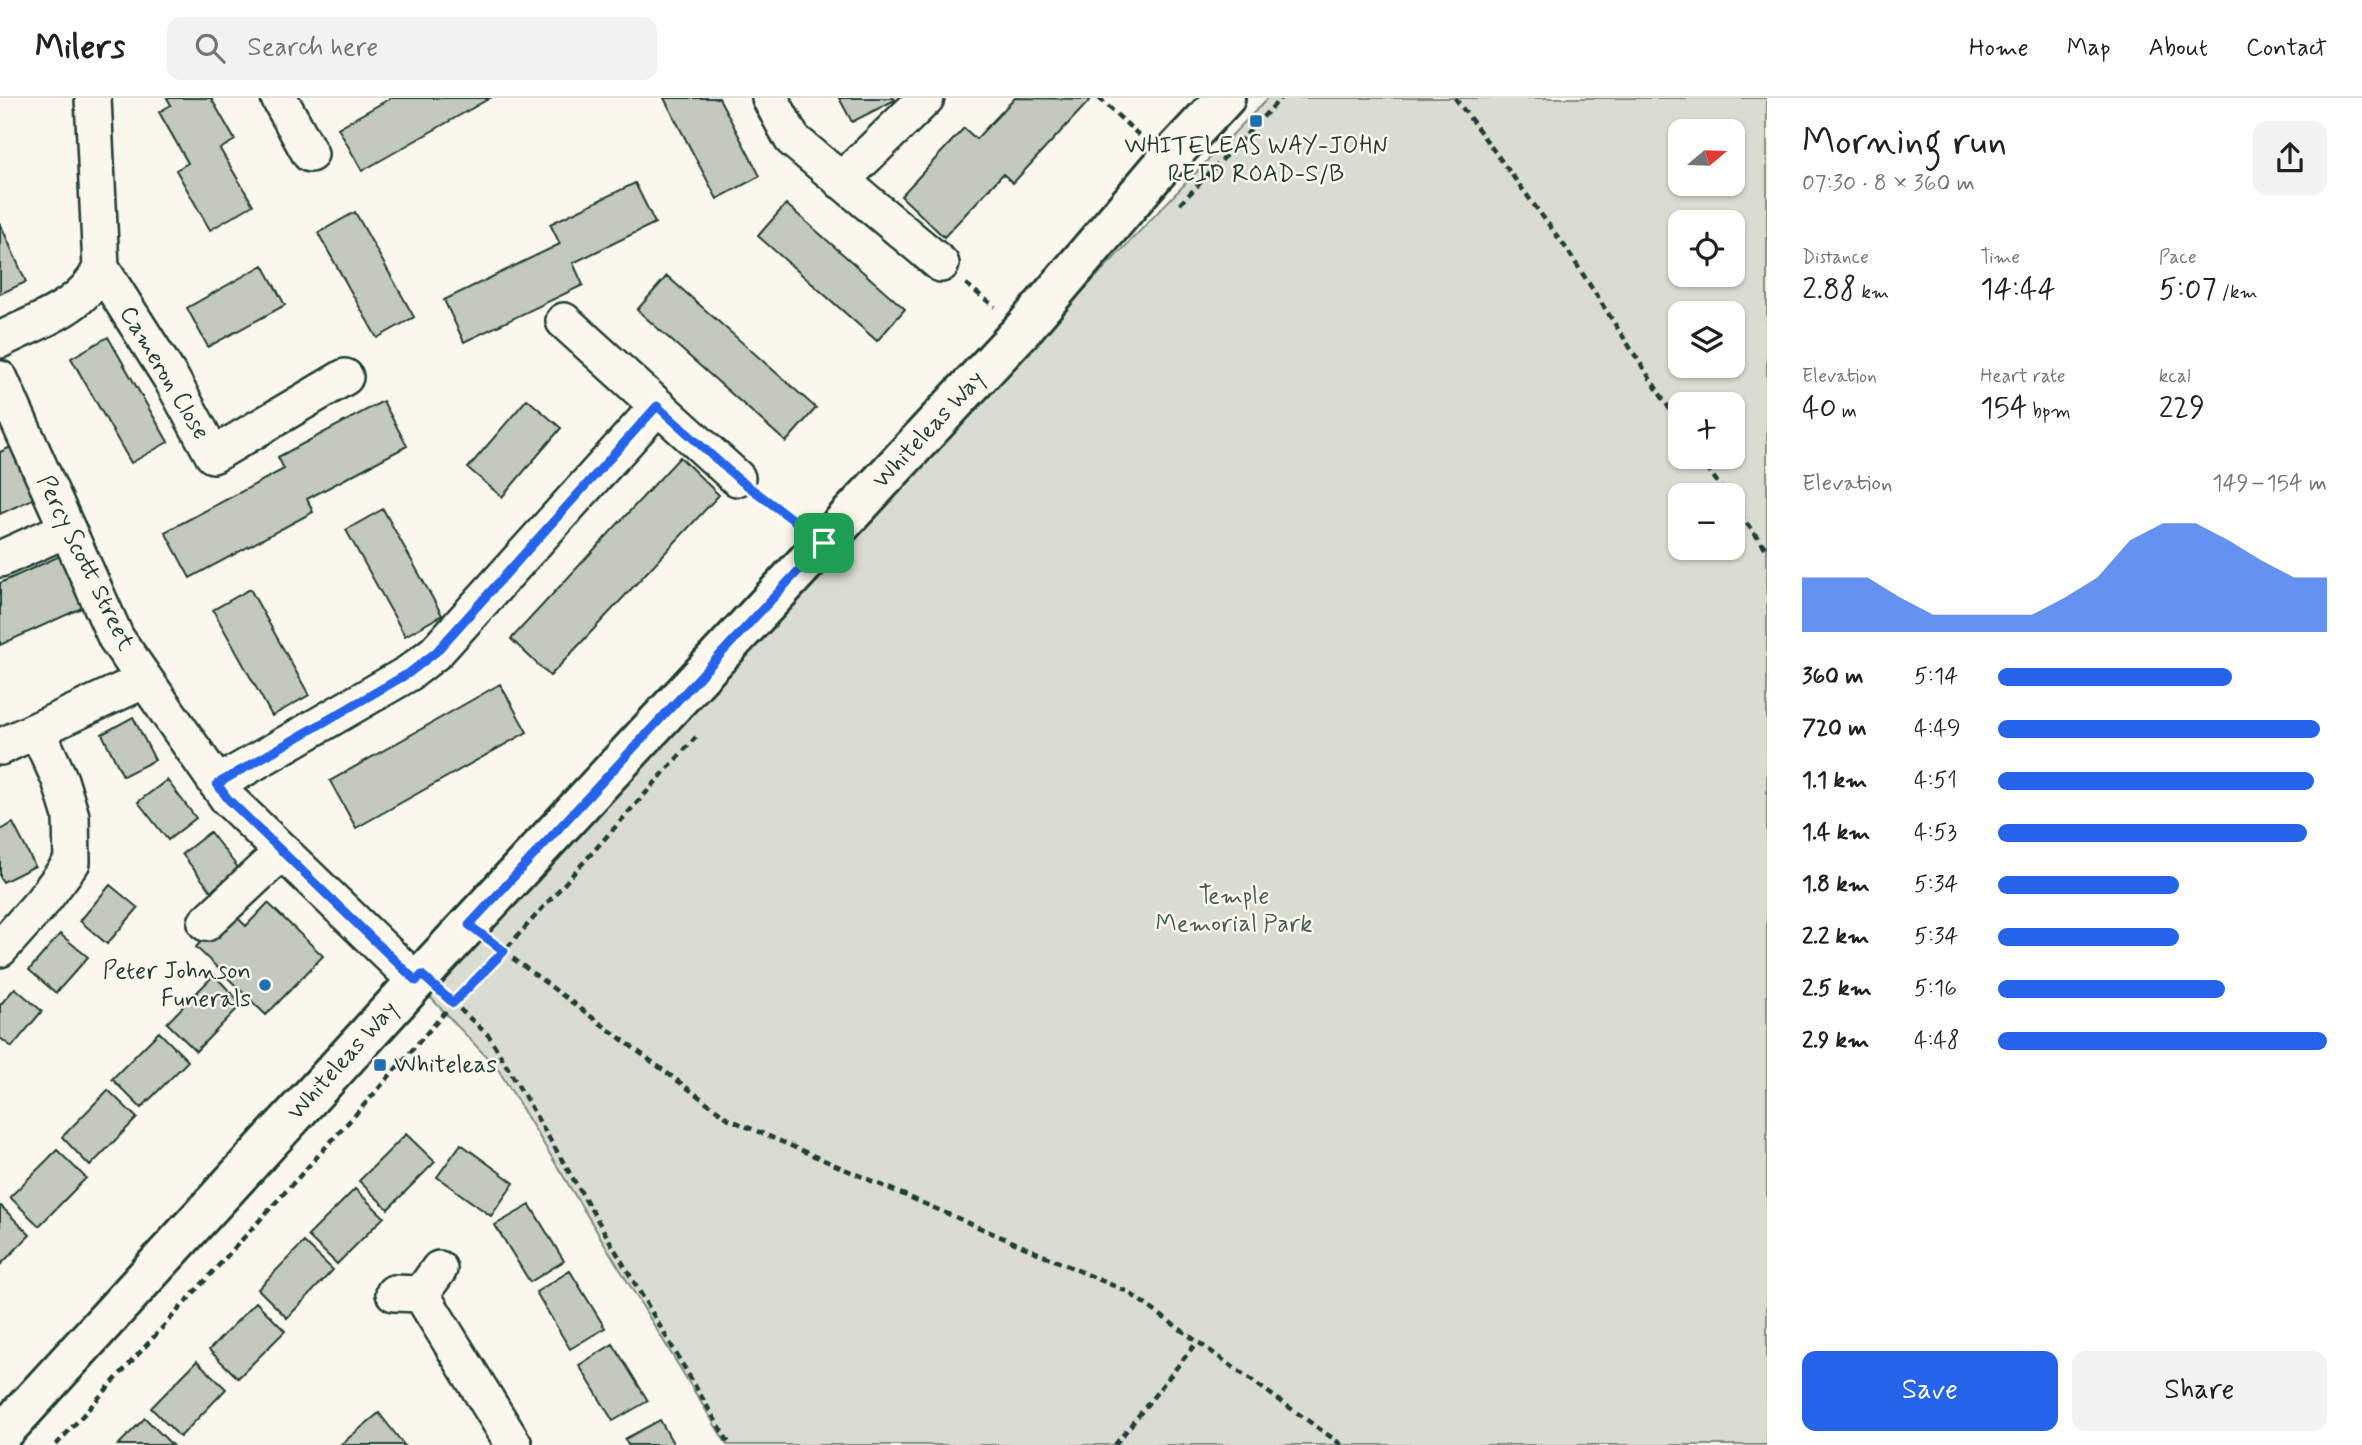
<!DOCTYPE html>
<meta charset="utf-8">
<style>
body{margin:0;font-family:Mynerve,sans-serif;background:#f2f2f2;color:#202124;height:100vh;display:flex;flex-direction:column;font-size:26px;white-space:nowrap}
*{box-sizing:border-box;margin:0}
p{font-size:23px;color:#757577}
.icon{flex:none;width:38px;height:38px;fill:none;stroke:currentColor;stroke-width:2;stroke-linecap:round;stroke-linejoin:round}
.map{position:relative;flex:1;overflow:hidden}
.details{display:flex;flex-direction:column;background:#fff;width:595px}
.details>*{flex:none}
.needle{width:46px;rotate:71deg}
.fabs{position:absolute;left:1668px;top:21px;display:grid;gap:14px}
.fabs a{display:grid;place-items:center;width:77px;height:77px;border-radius:14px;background:#fff;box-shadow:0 2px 5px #0004;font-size:35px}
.pin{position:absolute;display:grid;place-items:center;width:60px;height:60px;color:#fff;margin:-30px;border-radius:14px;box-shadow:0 4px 10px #0006}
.round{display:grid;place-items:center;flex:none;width:74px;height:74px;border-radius:14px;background:#f2f2f2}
.headline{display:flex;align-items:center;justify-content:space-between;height:119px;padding:0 35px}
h1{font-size:38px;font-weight:600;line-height:52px}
.stats{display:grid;grid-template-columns:repeat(3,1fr);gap:10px;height:119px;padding:7px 35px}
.stats div{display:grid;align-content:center}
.stats b{font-size:30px;font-weight:600}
.stats small{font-size:19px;font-weight:400}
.stats p{font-size:19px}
.chart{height:196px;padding:14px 35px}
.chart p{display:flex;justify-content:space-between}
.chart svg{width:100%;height:126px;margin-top:7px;fill:#2563eb;opacity:.7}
.cta{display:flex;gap:14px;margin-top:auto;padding:14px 35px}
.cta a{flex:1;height:80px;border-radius:14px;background:#2563eb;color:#fff;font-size:28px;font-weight:600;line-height:80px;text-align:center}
.cta a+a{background:#f2f2f2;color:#202124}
ul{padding:0 35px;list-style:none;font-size:23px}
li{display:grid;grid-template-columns:112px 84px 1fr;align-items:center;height:52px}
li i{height:18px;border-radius:9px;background:#2563eb}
header{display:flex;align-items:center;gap:42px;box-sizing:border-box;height:98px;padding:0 35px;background:#fff;border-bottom:2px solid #e0e0e0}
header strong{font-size:33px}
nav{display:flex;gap:38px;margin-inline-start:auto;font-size:24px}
.search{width:490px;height:63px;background:#f2f2f2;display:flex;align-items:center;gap:18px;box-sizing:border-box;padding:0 24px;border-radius:14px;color:#757577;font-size:26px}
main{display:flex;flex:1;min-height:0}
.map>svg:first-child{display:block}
</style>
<header>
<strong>Milers</strong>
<div class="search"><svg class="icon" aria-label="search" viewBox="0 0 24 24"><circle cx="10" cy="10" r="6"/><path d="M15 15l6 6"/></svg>Search here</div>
<nav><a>Home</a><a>Map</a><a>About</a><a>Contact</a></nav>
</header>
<main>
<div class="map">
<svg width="1767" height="1347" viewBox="0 0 1767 1347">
<rect width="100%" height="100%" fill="#fbf7ec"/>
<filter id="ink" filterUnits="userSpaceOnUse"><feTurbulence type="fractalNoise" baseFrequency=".0143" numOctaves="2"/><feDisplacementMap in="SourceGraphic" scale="14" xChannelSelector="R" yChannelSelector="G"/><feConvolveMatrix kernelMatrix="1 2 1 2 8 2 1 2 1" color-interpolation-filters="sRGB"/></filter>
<g filter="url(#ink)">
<path fill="#dbdcd1" stroke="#7d8c82" stroke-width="2" fill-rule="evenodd" d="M1268,0H1767V1347H727L498,971L430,899C706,597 982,294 1268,0ZM1680,33H1732V86H1680ZM1680,124H1732V177H1680ZM1680,215H1732V268H1680ZM1680,306H1732V359H1680ZM1680,397H1732V450H1680Z"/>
<path fill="#c4c9be" stroke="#1f3d34" stroke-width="2" d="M167,0H211L235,42L220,51L253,107L210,132L176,72L188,65L159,14L171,7Z
M391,0H490L362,73L338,30Z
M664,0H719L760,78L717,101Z
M839,0H894L895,2L852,24Z
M1015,0L1091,1L1013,85L1003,76L944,139L901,98L964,30L976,41Z
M635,85L655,125L573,165L583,187L464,244L444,202L560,146L550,126Z
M786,106L905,211L877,243L758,138Z
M355,114L414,219L377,240L318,135Z
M0,125L26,184L0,196Z
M263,167L285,207L208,249L187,210Z
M667,178L816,310L786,344L637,212Z
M108,239L168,344L131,365L71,260Z
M527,301L561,330L502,399L468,370Z
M383,303L407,348L307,401L313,414L190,480L165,434L284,371L278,359Z
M13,348L37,399L0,416V354Z
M680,359L719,397L550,578L511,541Z
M383,411L442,517L405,538L346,432Z
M62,457L86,508L0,547V485Z
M250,491L309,597L272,618L213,512Z
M500,586L527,634L356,730L330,683Z
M133,619L155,662L123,678L102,636Z
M167,682L196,720L168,742L138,704Z
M13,725L35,768L3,784L0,779V732Z
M210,734L239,771L211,793L182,756Z
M110,787L138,810L107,846L80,823Z
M268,805L323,858L266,917L196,849L230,813L246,828Z
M60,836L88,859L56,895L29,872Z
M214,877L242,906L196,953L167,925Z
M15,890L42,913L12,949L0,940V907Z
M159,934L188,963L141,1010L112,981Z
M108,992L137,1020L90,1068L62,1039Z
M406,1036L435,1064L388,1111L359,1083Z
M461,1046L514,1085L491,1118L437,1079Z
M57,1052L86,1080L39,1128L10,1099Z
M355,1091L384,1119L337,1166L308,1138Z
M530,1107L564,1163L530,1184L495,1127Z
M1,1108L30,1137L0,1167V1109Z
M304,1144L333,1172L287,1220L258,1191Z
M570,1173L605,1230L570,1251L536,1194Z
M256,1204L285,1233L238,1280L209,1252Z
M613,1246L648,1303L613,1323L579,1267Z
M197,1263L226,1291L180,1339L151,1310Z
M379,1315L404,1347H340Z
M145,1320L172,1347H118Z
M660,1322L674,1347H628L625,1341Z"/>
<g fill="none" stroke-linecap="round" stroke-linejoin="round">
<g stroke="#1f3d34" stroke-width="40">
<path id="minor" d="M279,0L310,56
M770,0L792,41L941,166
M841,83L926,0
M101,170L172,282L213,357L345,279
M564,223L737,380
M0,242C37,223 83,210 101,170L93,0
M0,281L116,540L228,701L416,883
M0,461L67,431
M0,649L145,582
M217,686L409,575L436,554L658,308
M206,825L283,753
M0,851L42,804L72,764L71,718L60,682L37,632
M394,1195L421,1196L439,1171
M421,1196L514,1347"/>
</g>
<g stroke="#1f3d34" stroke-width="44">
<path id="major" d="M0,1338L422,877L1023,231L1166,63L1225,0"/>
</g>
<path stroke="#1f3d34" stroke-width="4.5" stroke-dasharray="7 5" stroke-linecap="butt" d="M1099,0L1142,40
M1455,0L1566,150L1680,327
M1180,106L1281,0
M966,186L995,209
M1700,359L1726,397
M763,400L796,424
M1732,406L1767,452
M503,853L729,1021L1128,1194L1342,1347
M451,903L489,938L730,1347
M56,1347L373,997L453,905L504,853L696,639
M1115,1347L1197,1244"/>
<use href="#minor" stroke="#fbf7ec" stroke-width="35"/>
<use href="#major" stroke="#fbf7ec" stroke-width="38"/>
</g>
</g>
<g fill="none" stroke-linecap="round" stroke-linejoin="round" filter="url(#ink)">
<g stroke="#fff" stroke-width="14">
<path id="route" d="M657,308L737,380L824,445L469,827L504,853L453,905L422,877L416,883L228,701L217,686L409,575L436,554Z"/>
</g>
<use href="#route" stroke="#2563eb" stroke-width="9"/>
</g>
<g fill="#1f6fb2" stroke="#fbf7ec" stroke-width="2.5">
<rect x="1249" y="16" width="14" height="14" rx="3.5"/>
<circle cx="265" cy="887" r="7"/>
<rect x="373" y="960" width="14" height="14" rx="3.5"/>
</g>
<g text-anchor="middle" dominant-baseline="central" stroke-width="5" stroke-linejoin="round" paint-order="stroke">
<g font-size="24" fill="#1f3d34" stroke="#fbf7ec">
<text x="1256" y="48">WHITELEAS WAY-JOHN<tspan x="1256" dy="28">REID ROAD-S/B</tspan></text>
<text x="251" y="873" text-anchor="end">Peter Johnson<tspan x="251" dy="28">Funerals</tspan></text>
<text x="394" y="967" text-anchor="start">Whiteleas</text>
</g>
<g font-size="24" fill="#1f3d34" stroke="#fbf7ec">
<text transform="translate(164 275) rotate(59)">Cameron Close</text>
<text transform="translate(929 332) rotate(-47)">Whiteleas Way</text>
<text transform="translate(85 465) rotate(64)">Percy Scott Street</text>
<text transform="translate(343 963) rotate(-48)">Whiteleas Way</text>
</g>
<g font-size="24" fill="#455d53" stroke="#fbf7ec">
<text x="1234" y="798">Temple<tspan x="1234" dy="28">Memorial Park</tspan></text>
</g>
</g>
</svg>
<div class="fabs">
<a><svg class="needle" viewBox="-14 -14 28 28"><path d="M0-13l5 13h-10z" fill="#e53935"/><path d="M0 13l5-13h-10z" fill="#757577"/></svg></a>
<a><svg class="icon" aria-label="locate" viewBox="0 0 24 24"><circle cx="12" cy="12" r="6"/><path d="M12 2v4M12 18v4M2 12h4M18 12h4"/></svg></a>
<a><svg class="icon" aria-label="layers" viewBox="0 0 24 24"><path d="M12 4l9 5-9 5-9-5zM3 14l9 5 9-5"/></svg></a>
<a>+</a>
<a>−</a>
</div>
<div class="pin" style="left:824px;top:445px;background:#1e9e55"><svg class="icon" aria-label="arrive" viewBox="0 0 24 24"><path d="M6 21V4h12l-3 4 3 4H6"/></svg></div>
</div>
<section class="details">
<div class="headline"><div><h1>Morning run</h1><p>07:30 · 8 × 360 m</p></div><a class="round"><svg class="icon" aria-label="share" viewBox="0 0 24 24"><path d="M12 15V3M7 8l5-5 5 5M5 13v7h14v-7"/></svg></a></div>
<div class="stats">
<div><p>Distance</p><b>2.88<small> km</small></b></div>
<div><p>Time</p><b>14:44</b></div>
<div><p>Pace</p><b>5:07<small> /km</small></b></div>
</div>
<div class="stats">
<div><p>Elevation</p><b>40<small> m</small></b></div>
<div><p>Heart rate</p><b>154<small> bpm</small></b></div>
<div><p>kcal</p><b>229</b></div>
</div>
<div class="chart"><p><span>Elevation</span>149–154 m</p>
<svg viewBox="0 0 160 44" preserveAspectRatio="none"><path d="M0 44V25L10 25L20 25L30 32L40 38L50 38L60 38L70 38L80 32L90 25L100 12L110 6L120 6L130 12L140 19L150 25L160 25V44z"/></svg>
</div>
<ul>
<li><b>360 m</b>5:14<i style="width:71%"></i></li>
<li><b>720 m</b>4:49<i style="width:98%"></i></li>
<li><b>1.1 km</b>4:51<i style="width:96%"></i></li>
<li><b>1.4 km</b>4:53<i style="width:94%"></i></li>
<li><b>1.8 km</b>5:34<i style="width:55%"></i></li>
<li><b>2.2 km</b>5:34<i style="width:55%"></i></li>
<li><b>2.5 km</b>5:16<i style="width:69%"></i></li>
<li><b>2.9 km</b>4:48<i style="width:100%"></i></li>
</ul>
<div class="cta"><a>Save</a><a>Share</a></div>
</section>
</main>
